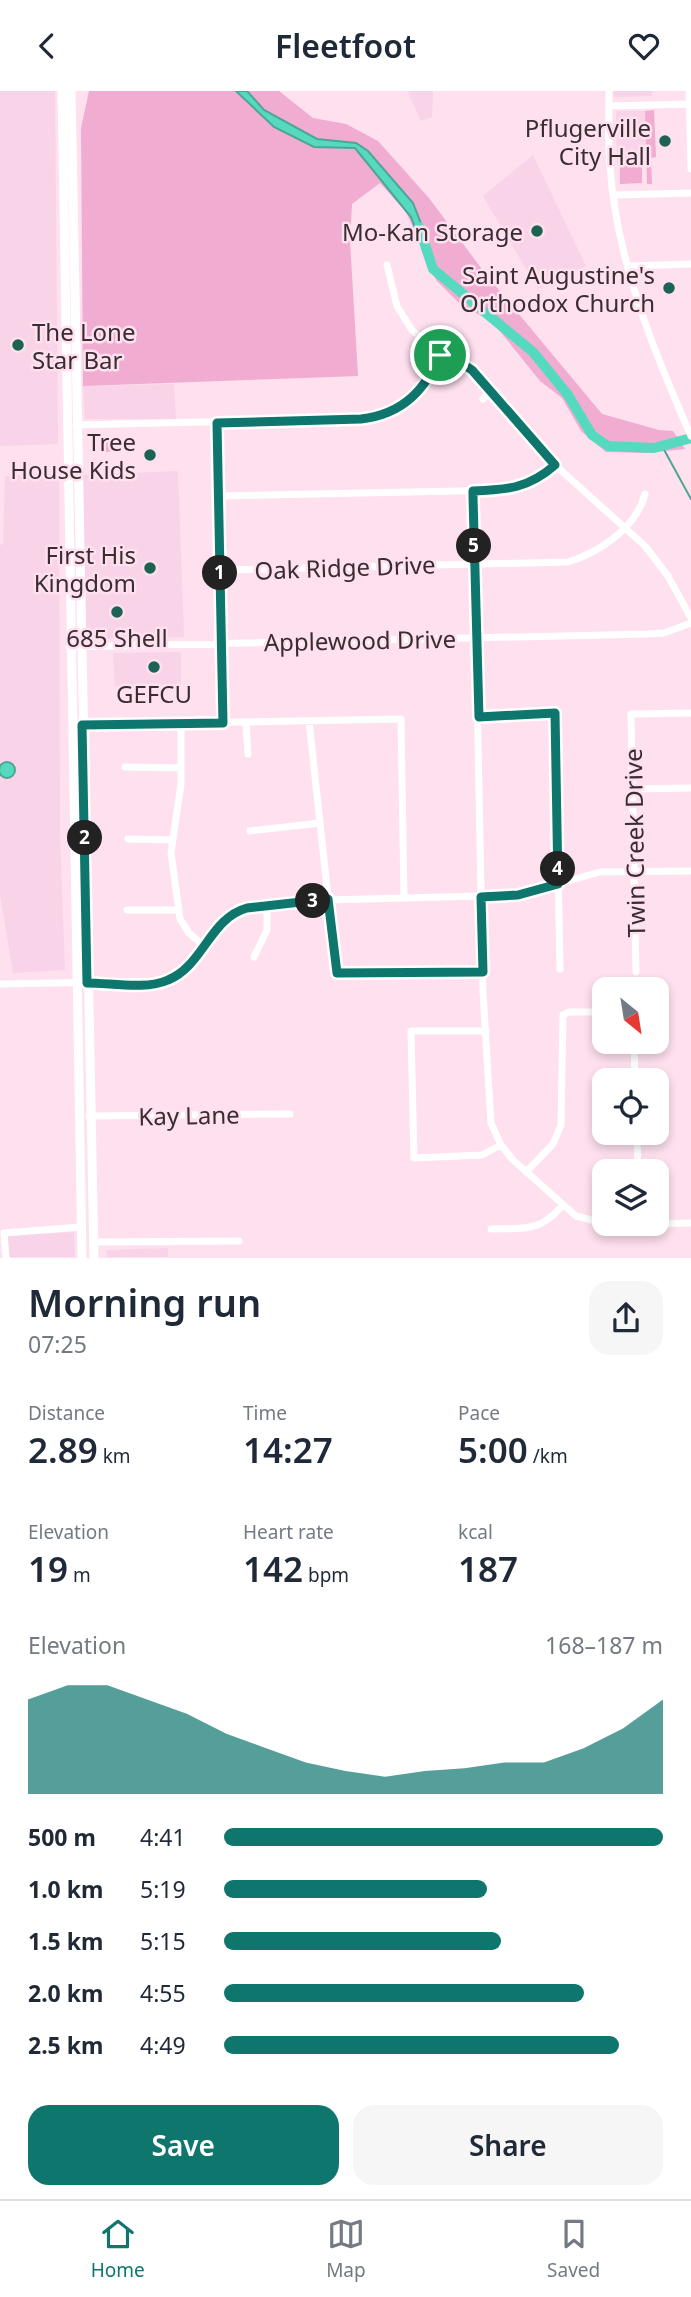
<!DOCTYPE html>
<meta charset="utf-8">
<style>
body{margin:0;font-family:"Noto Sans",sans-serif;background:#f6f6f7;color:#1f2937;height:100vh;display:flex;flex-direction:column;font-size:26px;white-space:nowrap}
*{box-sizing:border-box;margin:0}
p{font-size:23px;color:#747a83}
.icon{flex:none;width:38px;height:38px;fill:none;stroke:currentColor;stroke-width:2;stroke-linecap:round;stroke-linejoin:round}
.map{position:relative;height:1167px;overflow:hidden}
.drawer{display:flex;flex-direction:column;background:#fff;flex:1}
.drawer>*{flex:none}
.needle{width:46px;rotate:150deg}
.fabs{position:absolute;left:592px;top:886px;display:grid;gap:14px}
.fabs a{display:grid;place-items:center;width:77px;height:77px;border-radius:14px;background:#fff;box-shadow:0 4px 10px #0003;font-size:35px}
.pin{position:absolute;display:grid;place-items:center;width:60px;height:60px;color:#fff;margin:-30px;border:4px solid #fff;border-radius:50%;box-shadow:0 2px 7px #0007}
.km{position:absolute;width:35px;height:35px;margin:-18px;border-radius:50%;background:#222;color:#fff;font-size:19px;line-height:35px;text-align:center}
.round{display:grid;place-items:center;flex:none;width:74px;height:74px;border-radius:21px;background:#f6f6f7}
.overview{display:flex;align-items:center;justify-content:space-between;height:119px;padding:0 28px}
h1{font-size:38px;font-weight:600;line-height:52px}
.figures{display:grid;grid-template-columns:repeat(3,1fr);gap:10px;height:119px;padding:7px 28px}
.figures div{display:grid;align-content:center}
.figures b{font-size:35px;font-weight:600}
.figures small{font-size:19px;font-weight:400}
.figures p{font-size:19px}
.chart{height:196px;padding:14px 28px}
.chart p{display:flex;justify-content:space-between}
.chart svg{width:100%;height:126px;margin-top:7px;fill:#0f766e;opacity:.7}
.action{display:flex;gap:14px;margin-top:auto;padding:14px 28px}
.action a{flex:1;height:80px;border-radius:21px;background:#0f766e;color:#fff;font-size:28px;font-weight:600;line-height:80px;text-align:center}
.action a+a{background:#f6f6f7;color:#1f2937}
ul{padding:0 28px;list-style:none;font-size:23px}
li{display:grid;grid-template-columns:112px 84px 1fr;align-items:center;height:52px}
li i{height:18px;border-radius:9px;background:#0f766e}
header{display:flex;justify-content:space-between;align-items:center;height:91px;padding:0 28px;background:#fff;font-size:32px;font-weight:600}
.tab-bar{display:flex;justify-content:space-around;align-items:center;height:98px;border-top:2px solid #e0e1e3;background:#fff;font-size:19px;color:#747a83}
.tab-bar a{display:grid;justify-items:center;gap:4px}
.tab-bar .selected{color:#0f766e}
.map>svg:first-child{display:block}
</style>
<header><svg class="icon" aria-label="back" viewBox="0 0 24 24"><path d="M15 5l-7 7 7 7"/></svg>Fleetfoot<svg class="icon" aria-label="heart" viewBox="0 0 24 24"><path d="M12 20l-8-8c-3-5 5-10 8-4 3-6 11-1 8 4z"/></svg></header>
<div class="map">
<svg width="691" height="1167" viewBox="0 0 691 1167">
<rect width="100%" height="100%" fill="#fee0ef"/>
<path fill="#f9d3e7" d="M0,0H55L58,353L0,355Z
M407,0H433L432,26L421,30Z
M613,0H652V5L614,6Z
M616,20H645L646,71L617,72Z
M533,64L586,175L538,198L483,105Z
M174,293L176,328H85L83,295Z
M178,380L184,546L86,548L83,384Z
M59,383L60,743L65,879L13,882L0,804V454L3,453L5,385Z
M181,561V594L115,596L113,562Z
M74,1141L75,1166H8L7,1145Z
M168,1157V1166H107L106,1159Z"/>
<path fill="#f0acd1" d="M89,0H279L313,27L346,33L378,50L429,107L484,181L602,323L659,339L673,340L685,358L646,362L606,361L581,340L562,307L540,290L491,229L464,217L436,189L406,121L380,92L352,113L350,150L358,285L83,295L81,37Z
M654,19L656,66L651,67L652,93H647L645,20Z
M620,73H642V92L620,93Z
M99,347H114L116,359L102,362Z"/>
<path fill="#56dabf" stroke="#4da695" stroke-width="2" d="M236,0H247L264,19L317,48L356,52L368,60L413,112L427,148L419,147L411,126L355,57L314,56L274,36Z
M-1 679a8 8 0 1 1 16 0a8 8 0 1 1-16 0Z"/>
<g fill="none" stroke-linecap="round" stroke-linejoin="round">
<path stroke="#4da695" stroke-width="2" d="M662,355L691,408"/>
<path stroke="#56dabf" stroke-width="10" d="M419,136L433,178L533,261L568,304L592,344L608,355L654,357L691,347"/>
<path stroke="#fff" stroke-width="7" d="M609,0C609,25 608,50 610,75C616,168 654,261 691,345
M689,0L691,78
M609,15L691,13
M614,104L691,102
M387,174L397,215L412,239L429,254L472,279L555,374L645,455L668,485L691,527
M629,175L691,173
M483,308L491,300
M217,332L223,632
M76,334L372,327C409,319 427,294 442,260
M473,400L483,901L491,1032L501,1054L512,1068L576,1125L611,1134L691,1132
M219,405L506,399L531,393L555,374
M220,479L568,471C600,461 636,437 645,403
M69,556L647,543L664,542L691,532
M479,626L555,622L560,878
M309,630L336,880L483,881
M246,631L248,663
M181,633V693L171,762L180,828L189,842L204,855
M82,634L401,628L404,807
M125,676L181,677
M633,698L691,697
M250,740L320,732
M128,748L171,749
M127,819H178
M254,866L267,839V815
M636,881L631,623L691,622
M0,893L166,890L185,877L229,825L247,817L328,809L518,804L600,781L691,780
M486,940H411L414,1067L482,1064L501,1054
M634,950L635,989
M89,1025L290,1023
M637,1041L638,1080
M526,1081L553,1053L561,1034L563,924L569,921H604
M491,1138C523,1137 539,1142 562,1115
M93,1151L239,1150
M6,1167L4,1142L81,1136"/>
<path stroke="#fff" stroke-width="9" d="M62,0L82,1167
M71,0L94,1167"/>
</g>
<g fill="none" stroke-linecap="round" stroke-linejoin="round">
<g stroke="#fff" stroke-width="14">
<path id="route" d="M442,260L472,279L555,374C529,397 507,399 473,400V406L479,626L555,622L558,793L518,804L481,806L483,881L337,882L328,808L247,817C210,827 203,875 168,889C146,899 111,892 87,892L82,634L223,632L217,332L361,328C404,323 426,298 442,260Z"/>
</g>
<use href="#route" stroke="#0f766e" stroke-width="9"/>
</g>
<g fill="#1d6355" stroke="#fee0ef" stroke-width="2.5">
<circle cx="665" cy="50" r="7"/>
<circle cx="537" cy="140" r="7"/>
<circle cx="669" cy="197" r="7"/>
<circle cx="18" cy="254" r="7"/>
<circle cx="150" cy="364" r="7"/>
<circle cx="150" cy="477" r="7"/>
<circle cx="117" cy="521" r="7"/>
<circle cx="154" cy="576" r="7"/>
</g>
<g text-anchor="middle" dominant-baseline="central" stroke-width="5" stroke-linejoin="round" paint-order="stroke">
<g font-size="24" fill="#392d33" stroke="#fee0ef" text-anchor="end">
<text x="651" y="36">Pflugerville<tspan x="651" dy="28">City Hall</tspan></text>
<text x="523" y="140">Mo-Kan Storage</text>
<text x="655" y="183">Saint Augustine's<tspan x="655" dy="28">Orthodox Church</tspan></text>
<text x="32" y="240" text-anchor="start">The Lone<tspan x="32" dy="28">Star Bar</tspan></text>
<text x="136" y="350">Tree<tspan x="136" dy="28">House Kids</tspan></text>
<text x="136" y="463">First His<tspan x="136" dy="28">Kingdom</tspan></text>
<text x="117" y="546" text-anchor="middle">685 Shell</text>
<text x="154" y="602" text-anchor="middle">GEFCU</text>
</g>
<g font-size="24" fill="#392d33" stroke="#fee0ef">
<text transform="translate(345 476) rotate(-2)">Oak Ridge Drive</text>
<text transform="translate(360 549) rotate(-1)">Applewood Drive</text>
<text transform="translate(634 752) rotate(-91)">Twin Creek Drive</text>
<text transform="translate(189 1024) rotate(-1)">Kay Lane</text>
</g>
</g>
</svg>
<div class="fabs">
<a><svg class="needle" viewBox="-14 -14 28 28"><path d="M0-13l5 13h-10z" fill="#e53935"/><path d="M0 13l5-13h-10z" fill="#747a83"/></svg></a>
<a><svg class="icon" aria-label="locate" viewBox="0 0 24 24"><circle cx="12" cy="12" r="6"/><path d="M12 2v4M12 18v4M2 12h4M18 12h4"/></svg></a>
<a><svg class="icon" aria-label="layers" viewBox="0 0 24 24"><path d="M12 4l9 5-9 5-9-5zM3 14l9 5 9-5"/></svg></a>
</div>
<div class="pin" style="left:440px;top:264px;background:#1e9e55"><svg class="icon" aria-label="arrive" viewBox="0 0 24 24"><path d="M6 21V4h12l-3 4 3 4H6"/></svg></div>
<b class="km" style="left:220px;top:482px">1</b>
<b class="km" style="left:85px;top:747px">2</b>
<b class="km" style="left:313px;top:810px">3</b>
<b class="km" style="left:558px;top:778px">4</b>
<b class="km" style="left:474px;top:455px">5</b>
</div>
<section class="drawer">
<div class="overview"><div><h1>Morning run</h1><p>07:25</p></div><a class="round"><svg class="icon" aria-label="share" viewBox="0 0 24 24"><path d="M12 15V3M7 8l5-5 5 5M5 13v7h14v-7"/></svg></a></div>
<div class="figures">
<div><p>Distance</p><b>2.89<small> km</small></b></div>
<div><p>Time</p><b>14:27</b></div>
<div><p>Pace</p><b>5:00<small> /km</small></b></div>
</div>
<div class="figures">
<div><p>Elevation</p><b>19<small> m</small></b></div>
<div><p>Heart rate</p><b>142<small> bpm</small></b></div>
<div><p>kcal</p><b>187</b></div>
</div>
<div class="chart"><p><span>Elevation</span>168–187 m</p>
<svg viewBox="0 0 160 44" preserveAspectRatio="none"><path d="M0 44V11L10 6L20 6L30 11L40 16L50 23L60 28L70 33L80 36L90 38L100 36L110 35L120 33L130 33L140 28L150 21L160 11V44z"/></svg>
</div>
<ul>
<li><b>500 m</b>4:41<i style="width:100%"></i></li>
<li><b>1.0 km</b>5:19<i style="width:60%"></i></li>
<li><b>1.5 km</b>5:15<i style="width:63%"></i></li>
<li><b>2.0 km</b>4:55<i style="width:82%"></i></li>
<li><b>2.5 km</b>4:49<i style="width:90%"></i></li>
</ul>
<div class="action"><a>Save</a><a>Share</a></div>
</section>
<nav class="tab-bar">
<a class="selected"><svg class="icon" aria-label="home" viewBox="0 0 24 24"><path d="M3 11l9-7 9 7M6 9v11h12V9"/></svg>Home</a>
<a><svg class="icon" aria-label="map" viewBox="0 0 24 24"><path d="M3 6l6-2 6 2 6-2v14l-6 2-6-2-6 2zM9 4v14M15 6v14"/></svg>Map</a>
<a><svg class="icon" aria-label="saved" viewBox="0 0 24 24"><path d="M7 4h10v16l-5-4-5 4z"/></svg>Saved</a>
</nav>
